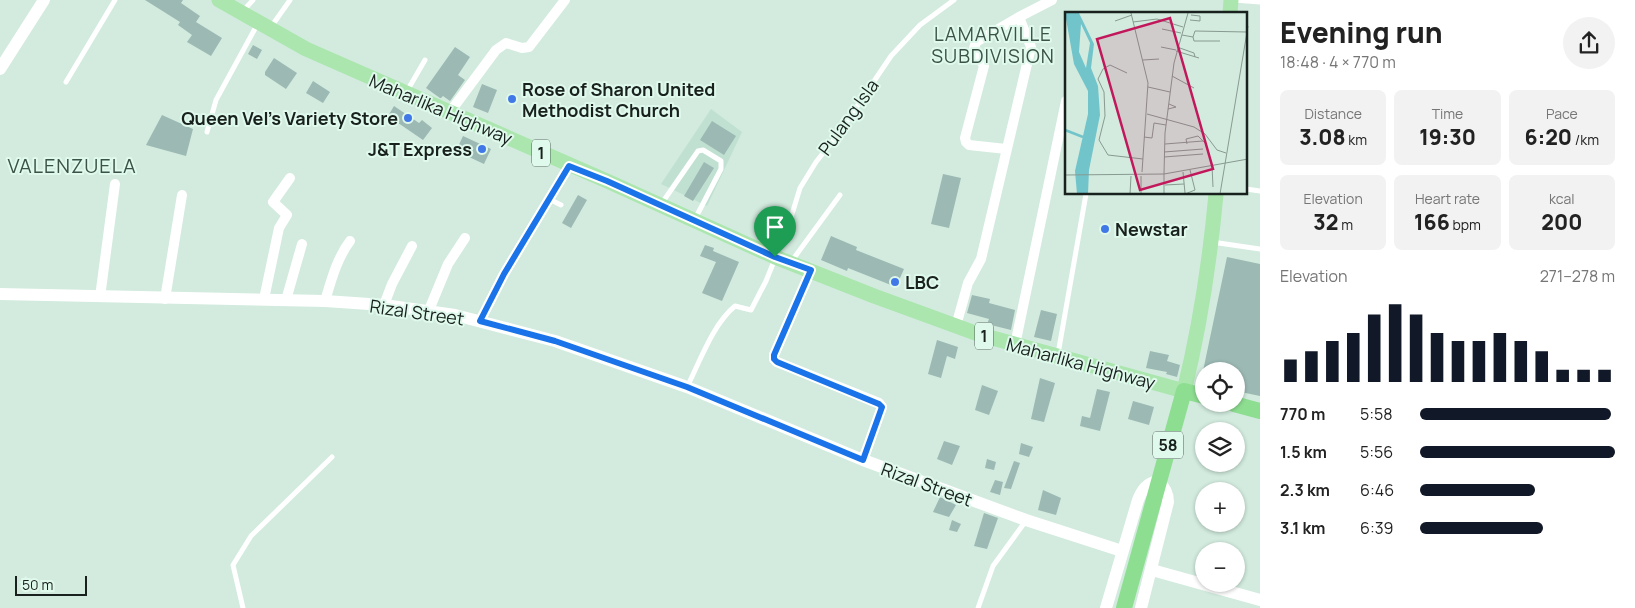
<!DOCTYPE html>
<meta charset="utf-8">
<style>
body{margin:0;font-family:Manrope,sans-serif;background:#f2f2f2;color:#222;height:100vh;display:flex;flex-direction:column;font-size:19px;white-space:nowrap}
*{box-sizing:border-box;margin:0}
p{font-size:16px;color:#767676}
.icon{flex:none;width:28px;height:28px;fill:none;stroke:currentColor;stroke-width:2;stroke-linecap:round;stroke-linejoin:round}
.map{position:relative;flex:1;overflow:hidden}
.sheet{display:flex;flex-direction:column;background:#fff;width:375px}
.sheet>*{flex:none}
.buttons{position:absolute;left:1195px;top:362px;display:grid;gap:10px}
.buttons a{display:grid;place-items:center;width:50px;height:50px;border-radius:50%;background:#fff;box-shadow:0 1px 4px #0004;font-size:25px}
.scale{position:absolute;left:15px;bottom:12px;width:72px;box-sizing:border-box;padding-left:5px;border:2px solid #18211d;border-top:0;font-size:14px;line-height:18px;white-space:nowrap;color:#18211d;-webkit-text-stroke:4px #dff9ec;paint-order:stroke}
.pin{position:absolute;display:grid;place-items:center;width:42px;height:42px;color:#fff;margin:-51px -21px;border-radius:50% 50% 50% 0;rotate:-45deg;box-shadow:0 0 5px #0007}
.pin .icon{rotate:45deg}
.round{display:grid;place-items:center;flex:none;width:52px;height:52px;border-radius:26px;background:#f2f2f2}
.headline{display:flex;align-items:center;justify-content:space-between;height:85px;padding:0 20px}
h1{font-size:28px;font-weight:800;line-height:38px}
.stats{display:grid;grid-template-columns:repeat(3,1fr);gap:8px;height:85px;padding:5px 20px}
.stats div{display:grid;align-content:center;border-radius:8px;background:#f2f2f2;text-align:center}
.stats b{font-size:21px;font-weight:800}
.stats small{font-size:14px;font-weight:400}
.stats p{font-size:14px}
.chart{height:140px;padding:10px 20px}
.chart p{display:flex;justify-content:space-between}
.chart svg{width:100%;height:90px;margin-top:5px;stroke:#111827;stroke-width:6}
ul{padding:0 20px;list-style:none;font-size:16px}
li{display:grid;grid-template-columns:80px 60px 1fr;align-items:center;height:38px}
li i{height:12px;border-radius:6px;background:#111827}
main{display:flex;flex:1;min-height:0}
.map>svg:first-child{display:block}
</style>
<main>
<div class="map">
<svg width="1260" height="608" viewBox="0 0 1260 608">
<rect width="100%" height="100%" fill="#d2ebde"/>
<path fill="#c0e1d1" d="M711,109L742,132L707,206L661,184Z"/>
<path fill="#9cb9b4" d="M145,0H183L181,3L200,16L196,22L222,38L211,56L187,42L192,35L178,25L180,22Z
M253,45L262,50L257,59L248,54Z
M455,47L470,57L458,75L465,80L450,101L443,96L441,98H440L426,88Z
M274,58L297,73L286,89L265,75V72Z
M313,81L330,92L323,103L306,93Z
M482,84L497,90L488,113L473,107Z
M394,106L419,123L422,120L432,128L423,140L388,116Z
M162,115L193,129L186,156L146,145Z
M712,121L736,136L724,155L700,140Z
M463,136L491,149L484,164L456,151Z
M704,162L714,168L693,201L684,196Z
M943,174L961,178L949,228L931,224Z
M578,195L587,200L571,228L562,223Z
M831,236L857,247L856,250L904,269L896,287L848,268L847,271L821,260Z
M705,245L714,248L713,251L739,262L722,301L702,293L716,262L700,256Z
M1227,257L1260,264V396L1236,391V371H1203Z
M972,295L990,299L989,303L1015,310L1011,330L987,324L989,319L967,313Z
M1041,310L1057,314L1051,341L1034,337Z
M937,340L958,347L955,359L947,356L941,378L928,374Z
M1150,351L1169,355L1167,361L1180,365L1177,377L1166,374L1167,372L1146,368Z
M1040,378L1055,383L1044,422L1031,419Z
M982,385L998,391L989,415L975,410Z
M1097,389L1110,392L1100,431L1080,426L1082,416L1090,418Z
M1133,401L1154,407L1149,425L1128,419Z
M944,441L960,446L952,465L937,459Z
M1021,443L1033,447L1029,457L1019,454Z
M987,459L996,462L994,470L985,468Z
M1014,461L1020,463L1011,489L1004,488Z
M995,480L1003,482L1000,495L990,492Z
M1043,490L1061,498L1056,515L1038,510Z
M940,497L956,505L949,517L933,512Z
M984,513L998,518L987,549L974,546Z
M952,520L961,524L957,532L949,530Z"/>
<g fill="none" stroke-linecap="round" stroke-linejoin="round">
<path stroke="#fff" stroke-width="5" d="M1234,0L1260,2
M243,11L253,0
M271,27L290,0
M66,82L115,0
M407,91L425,60
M207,132L216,100L257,25
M1246,189L1260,191
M549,199L561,205
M662,203L698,151L703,150L721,161V169L695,219
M1212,242L1260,249
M791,262L840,195
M1058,354L1086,194
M687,387C700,361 713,324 735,306L751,310L766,281L789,224L800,188L816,162L839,133L891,56L920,25L954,0
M243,608L233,565L251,536L332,457
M978,608L993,566L1025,522"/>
<path stroke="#fff" stroke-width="10" d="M450,112L496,50L506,43L522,48L529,47L565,0
M1006,149L969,145L966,142L965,138L984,66L974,48L976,42L1019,17L1052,0
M811,270L774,355V359L777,362L879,403L882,407L863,460
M100,297L115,184
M165,299L182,195
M264,299L279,228L287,215L273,202L290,178
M286,300L302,244
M325,301C331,281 337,258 350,241
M384,305L392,284L412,246
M429,310L448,264L465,238
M480,321L504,274L569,166
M956,326L968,283L981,259L1031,47L1019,17
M1015,345L1066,101"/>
<path stroke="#fff" stroke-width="12" d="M0,69L44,0
M0,294L325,301L384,305L455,315L555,341L687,387L863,460L1026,520L1122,551
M1152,570L1260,600
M1106,608L1138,500C1142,490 1147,483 1158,481C1165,487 1168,493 1168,502L1141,608"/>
<path stroke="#aae6ad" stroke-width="15" d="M219,0L306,49L607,181L775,257L874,296L978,334L1184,391C1200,326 1210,260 1216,194
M1230,14L1231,0"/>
<path stroke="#8ede92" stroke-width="16" d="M1234,404L1260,411
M1124,608L1184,391L1204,396"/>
</g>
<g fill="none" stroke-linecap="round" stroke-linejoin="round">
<g stroke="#fff" stroke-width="10">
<path id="route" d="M569,166L607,181L775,257L811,270L774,355V359L777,362L879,404L882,407L863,460L687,387L555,341L480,321L504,274Z"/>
</g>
<use href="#route" stroke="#1a73e8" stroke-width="6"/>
</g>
<g fill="#4178e8" stroke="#dff9ec" stroke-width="2">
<circle cx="512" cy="99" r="5"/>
<circle cx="408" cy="118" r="5"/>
<circle cx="482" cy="149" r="5"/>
<circle cx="1105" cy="229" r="5"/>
<circle cx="895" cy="282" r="5"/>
</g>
<g text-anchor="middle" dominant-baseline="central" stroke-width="4" stroke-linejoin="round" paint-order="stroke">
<g fill="#dff9ec" stroke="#54625b" stroke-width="1">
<rect x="532" y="139.5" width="18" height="27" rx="4"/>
<rect x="975" y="322.5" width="18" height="27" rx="4"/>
<rect x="1153" y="431.5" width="30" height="27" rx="4"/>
</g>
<g font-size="16" font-weight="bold" fill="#18211d">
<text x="541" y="153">1</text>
<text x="984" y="336">1</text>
<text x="1168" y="445">58</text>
</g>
<g font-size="18" font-weight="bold" fill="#18211d" stroke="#dff9ec" text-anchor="start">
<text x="522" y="89">Rose of Sharon United<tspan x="522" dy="21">Methodist Church</tspan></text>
<text x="398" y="118" text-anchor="end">Queen Vel's Variety Store</text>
<text x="472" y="149" text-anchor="end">J&amp;T Express</text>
<text x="1115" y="229">Newstar</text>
<text x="905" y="282">LBC</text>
</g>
<g font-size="18" fill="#18211d" stroke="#dff9ec">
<text transform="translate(441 109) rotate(23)">Maharlika Highway</text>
<text transform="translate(848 117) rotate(-54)">Pulang Isla</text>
<text transform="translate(417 312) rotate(8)">Rizal Street</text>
<text transform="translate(1081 363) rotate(15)">Maharlika Highway</text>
<text transform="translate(927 484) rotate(20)">Rizal Street</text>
</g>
<g font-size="19" letter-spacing="1" fill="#3c5248" stroke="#dff9ec">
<text x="993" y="34">LAMARVILLE<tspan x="993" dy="22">SUBDIVISION</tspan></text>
</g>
<g font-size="20" letter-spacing="1" fill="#3c5248" stroke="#dff9ec">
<text x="72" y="165">VALENZUELA</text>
</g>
</g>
<g transform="translate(1065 12)">
<rect width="182" height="182" fill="#d2ebde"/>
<path d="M0,1H14L29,32L26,56L33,74L35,103L24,158L23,182H12L10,159L23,102V79L9,52ZM16,12L25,31L21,56L14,40Z" fill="#72c4cb" fill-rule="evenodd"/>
<path fill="none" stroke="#72c4cb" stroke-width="2.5" d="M0,118L18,125"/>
<path fill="none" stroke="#889a91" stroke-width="1" d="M66,1L83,71L77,160M123,1L109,51L100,121L99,162L183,147M125,8L135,9V4L126,3M50,9L67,3M68,10L92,7L118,15M97,17L116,21M117,23L128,25L130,19L182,20M128,25L129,29H155M96,35L111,38M112,35L129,41L130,45M111,39L134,46M78,48L94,47M62,61L45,53L38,57L33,67L39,80L40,104L34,128L43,143L78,147M107,64L129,76M83,75L105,80M103,97L111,95L104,92M82,102L129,115L140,122L152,138L161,141M79,125L87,126L89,111L101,113M100,132L138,129M122,132L121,127L133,124L142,133M99,140L138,137M99,145L138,142M147,154L148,175M118,160L120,181M0,163L99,162V182M76,164V182M100,173L119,172M65,182L66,164M120,182L130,178L125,158M155,182L183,14"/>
<path fill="#c2185b" fill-opacity="0.15" stroke="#c2185b" stroke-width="2.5" d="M105,6L148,157L75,178L32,27Z"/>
<rect width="182" height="182" fill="none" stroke="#18211d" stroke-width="2.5"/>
</g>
</svg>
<div class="buttons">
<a><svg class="icon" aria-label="locate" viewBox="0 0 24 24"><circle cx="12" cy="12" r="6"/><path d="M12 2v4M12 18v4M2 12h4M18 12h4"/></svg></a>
<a><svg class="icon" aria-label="layers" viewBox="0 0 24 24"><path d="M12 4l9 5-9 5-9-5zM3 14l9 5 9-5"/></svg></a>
<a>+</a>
<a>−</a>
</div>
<div class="scale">50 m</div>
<div class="pin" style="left:775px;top:257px;background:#1e9e55"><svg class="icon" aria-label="arrive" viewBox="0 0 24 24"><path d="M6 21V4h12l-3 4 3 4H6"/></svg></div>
</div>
<section class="sheet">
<div class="headline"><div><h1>Evening run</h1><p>18:48 · 4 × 770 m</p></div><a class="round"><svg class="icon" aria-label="share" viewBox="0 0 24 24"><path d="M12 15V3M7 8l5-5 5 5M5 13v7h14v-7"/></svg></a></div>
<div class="stats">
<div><p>Distance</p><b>3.08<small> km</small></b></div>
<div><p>Time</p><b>19:30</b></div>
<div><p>Pace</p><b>6:20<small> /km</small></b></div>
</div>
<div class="stats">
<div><p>Elevation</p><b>32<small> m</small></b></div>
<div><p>Heart rate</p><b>166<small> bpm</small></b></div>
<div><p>kcal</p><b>200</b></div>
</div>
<div class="chart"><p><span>Elevation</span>271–278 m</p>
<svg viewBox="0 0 160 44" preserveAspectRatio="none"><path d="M5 44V33M15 44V29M25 44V24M35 44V20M45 44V11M55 44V6M65 44V11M75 44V20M85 44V24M95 44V24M105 44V20M115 44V24M125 44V29M135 44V38M145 44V38M155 44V38"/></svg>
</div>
<ul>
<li><b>770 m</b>5:58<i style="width:98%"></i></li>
<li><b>1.5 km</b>5:56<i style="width:100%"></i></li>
<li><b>2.3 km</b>6:46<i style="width:59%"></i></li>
<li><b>3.1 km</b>6:39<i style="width:63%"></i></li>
</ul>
</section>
</main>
